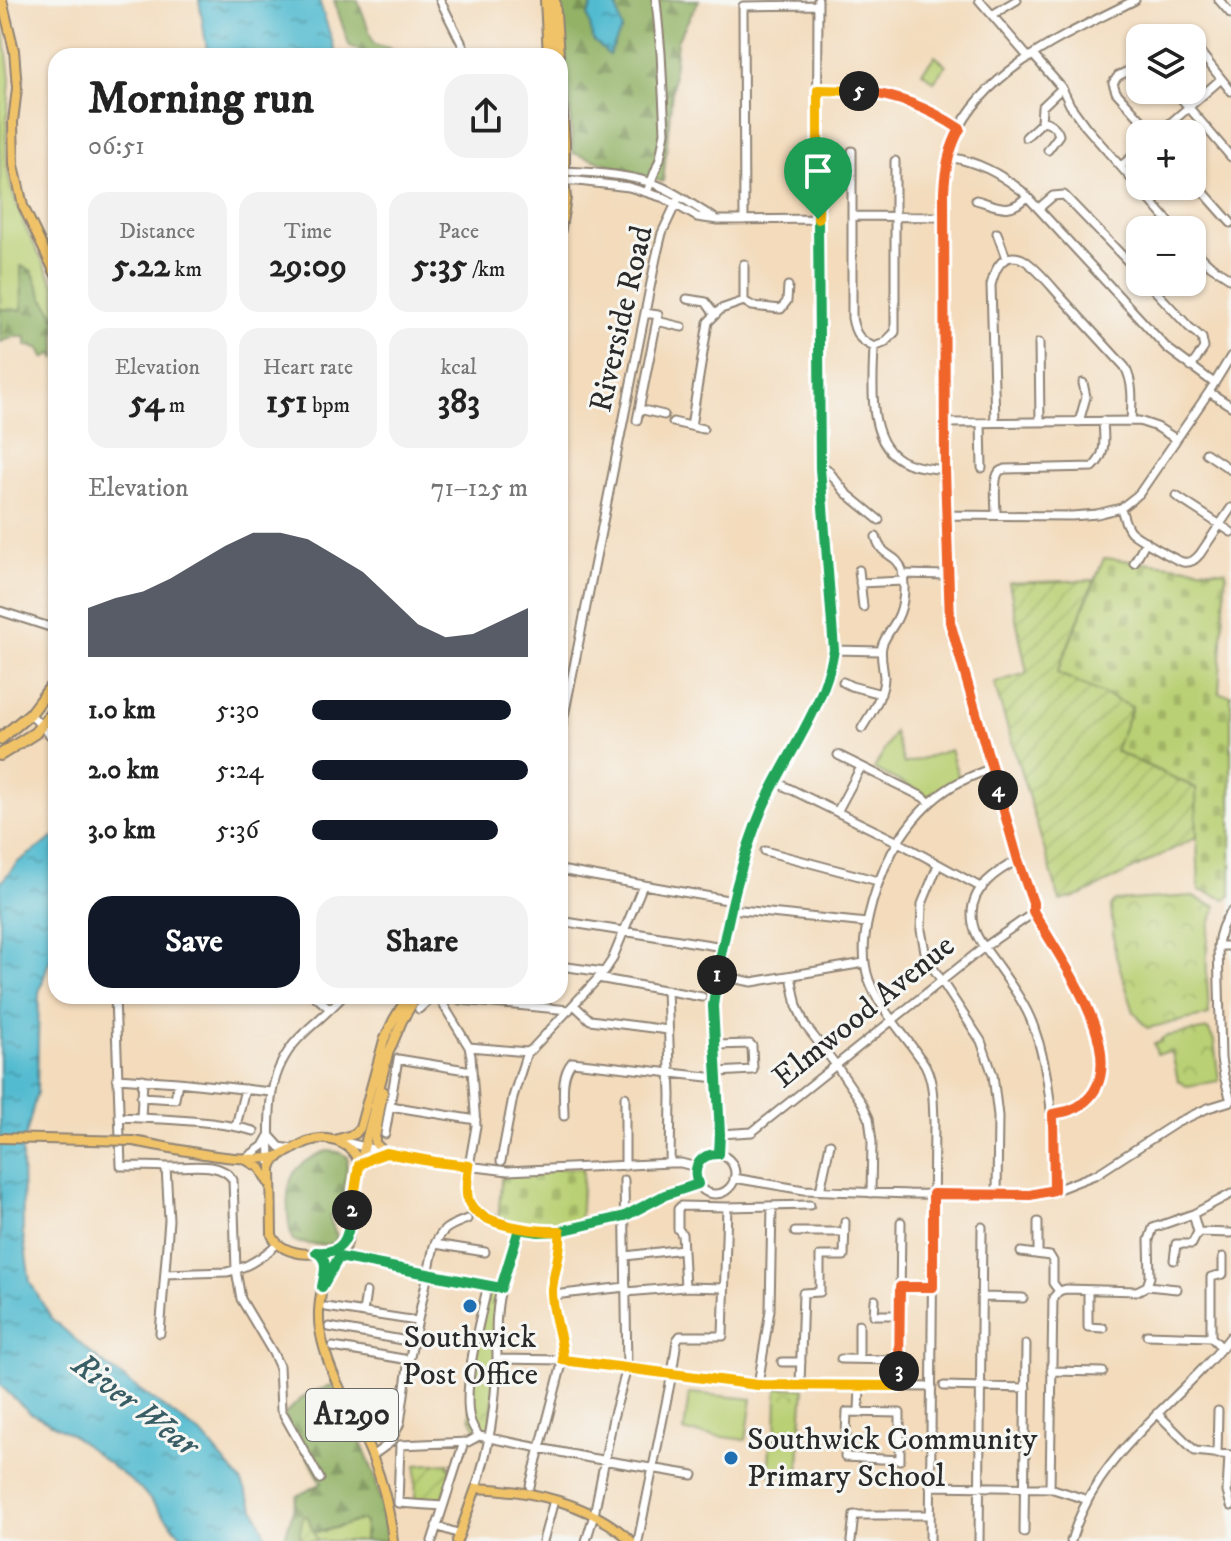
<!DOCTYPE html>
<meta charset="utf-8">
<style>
body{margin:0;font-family:"IM FELL DW Pica",serif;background:#f2f2f2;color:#222;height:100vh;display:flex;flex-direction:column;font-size:30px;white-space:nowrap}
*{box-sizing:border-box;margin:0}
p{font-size:26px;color:#767676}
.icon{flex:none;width:44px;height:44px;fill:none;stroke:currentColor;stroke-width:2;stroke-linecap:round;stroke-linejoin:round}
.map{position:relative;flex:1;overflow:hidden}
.panel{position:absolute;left:48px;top:48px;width:520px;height:956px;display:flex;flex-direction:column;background:#fff;border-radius:24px;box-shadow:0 2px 6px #0004}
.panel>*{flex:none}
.controls{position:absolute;left:1126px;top:24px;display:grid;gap:16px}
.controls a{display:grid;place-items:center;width:80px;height:80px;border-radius:16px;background:#fff;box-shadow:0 2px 6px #0004;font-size:40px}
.pin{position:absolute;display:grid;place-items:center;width:68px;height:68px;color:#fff;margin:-82px -34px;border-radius:50% 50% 50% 0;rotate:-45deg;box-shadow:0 0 8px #0007}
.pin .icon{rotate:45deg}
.km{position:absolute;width:40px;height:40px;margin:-20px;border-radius:50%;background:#222;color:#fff;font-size:22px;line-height:40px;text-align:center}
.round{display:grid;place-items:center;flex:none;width:84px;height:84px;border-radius:24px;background:#f2f2f2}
.headline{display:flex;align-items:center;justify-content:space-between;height:136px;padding:0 40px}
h1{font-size:44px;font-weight:800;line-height:60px}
.stats{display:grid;grid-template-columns:repeat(3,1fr);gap:12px;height:136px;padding:8px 40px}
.stats div{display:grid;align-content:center;border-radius:20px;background:#f2f2f2;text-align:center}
.stats b{font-size:34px;font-weight:800}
.stats small{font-size:22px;font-weight:400}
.stats p{font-size:22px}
.chart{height:224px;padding:16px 40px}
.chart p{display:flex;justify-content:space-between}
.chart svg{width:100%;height:144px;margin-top:8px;fill:#111827;opacity:.7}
.action{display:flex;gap:16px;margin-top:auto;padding:16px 40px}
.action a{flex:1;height:92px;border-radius:24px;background:#111827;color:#fff;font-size:32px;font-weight:800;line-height:92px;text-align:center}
.action a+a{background:#f2f2f2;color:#222}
ul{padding:0 40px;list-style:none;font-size:26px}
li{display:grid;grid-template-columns:128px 96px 1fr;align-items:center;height:60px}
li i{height:20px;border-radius:10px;background:#111827}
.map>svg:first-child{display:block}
</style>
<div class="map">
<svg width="1231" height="1541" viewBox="0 0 1231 1541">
<defs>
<pattern id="forest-firs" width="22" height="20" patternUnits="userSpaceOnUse" patternTransform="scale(2)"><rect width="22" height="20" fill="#93b266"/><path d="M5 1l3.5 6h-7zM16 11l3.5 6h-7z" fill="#789154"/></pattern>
<pattern id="cemetery-stones" width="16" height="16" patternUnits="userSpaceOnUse" patternTransform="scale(2)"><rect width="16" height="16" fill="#bad074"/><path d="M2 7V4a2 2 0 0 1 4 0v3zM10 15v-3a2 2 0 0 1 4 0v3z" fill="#a0b365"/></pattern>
<pattern id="park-crowns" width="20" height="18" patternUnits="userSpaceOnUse" patternTransform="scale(2)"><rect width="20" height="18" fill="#bad074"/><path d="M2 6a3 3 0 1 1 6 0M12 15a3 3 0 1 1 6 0" fill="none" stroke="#a0b365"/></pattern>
<pattern id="garden-furrows" width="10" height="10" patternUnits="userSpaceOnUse" patternTransform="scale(2)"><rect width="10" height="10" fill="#bad074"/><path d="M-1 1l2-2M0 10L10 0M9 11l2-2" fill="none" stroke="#a0b365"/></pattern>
<pattern id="water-ripples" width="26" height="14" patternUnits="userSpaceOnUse" patternTransform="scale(2)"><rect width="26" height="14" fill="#53bbd0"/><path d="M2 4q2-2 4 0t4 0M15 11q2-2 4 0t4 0" fill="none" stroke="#4598a9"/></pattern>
</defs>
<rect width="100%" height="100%" fill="#f6f6f2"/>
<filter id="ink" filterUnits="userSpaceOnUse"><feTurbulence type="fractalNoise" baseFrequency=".0125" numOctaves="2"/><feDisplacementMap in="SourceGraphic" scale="16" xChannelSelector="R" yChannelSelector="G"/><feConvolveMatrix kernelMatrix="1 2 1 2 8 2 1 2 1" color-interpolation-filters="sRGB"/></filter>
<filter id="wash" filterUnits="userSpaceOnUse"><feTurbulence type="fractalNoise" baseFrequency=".006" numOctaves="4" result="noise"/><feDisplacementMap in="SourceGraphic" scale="32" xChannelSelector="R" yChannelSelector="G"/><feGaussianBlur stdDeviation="1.8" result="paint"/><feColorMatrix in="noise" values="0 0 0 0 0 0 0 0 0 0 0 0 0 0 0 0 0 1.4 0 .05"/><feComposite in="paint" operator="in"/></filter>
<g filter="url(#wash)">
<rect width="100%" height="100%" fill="#f3dbbc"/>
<path fill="#bad074" stroke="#727e50" stroke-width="2" d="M0,17L5,37L10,79L6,140L7,168L11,188L25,227L56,288V324L52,310L43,298L32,271L21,267L23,311L0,309Z
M428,49H445L459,56H407Z
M935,56L946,65L934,81L922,72Z
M894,732L904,764L950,750L959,778L933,795L928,796L874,769Z
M689,1393L752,1399L746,1440L684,1432Z
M770,1441L800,1442L799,1475L769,1474Z
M361,1520L366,1523L364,1541H317L313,1532L324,1531Z"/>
<path fill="url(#forest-firs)" stroke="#5f6e48" stroke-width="2" d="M334,0H358L374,44L391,49L389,56H368L349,45Z
M561,0H594L588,16L618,8L615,0H699L677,41L663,182L573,153Z
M21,266L32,271L43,298L52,310L56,324V359L53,353L45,358L39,348L26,346V337H14L0,342V309L22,310Z
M327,1151L338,1152L348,1157L341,1211L331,1214L329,1217L337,1236L335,1243C321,1246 307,1245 293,1241C287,1224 284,1187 295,1172C301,1163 317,1154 327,1151Z
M332,1386L360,1440L375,1476L388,1541H364L365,1523L361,1520L324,1531L313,1532L307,1516L303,1517L300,1533L302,1541H284L297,1496L322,1483L284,1415C303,1396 307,1392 332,1386Z"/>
<path fill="url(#cemetery-stones)" stroke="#727e50" stroke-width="2" d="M1104,558L1226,571L1219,693L1231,695V896L1225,899L1199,890L1195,788L1115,751L1057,673Z
M583,1168L580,1226C551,1233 526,1232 498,1222L502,1170Z"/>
<path fill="url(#park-crowns)" stroke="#727e50" stroke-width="2" d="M1193,896L1206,903L1217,906C1201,935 1208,982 1209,1015L1147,1028L1134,1012L1115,953L1111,907L1115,901Z
M1208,1029L1214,1041L1219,1081L1187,1086L1178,1081L1172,1052L1157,1054L1154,1043L1161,1042V1039L1167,1036Z
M488,1285L501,1288L497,1359L489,1438L479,1436L470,1417L472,1370Z
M777,1388H804L800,1442H776Z"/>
<path fill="url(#garden-furrows)" stroke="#727e50" stroke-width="2" d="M1094,580L1057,673L1132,707L1115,751L1196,788L1197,837L1082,895L1060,901L994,683L1027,673L1009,583Z
M449,1463L448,1467L452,1468L442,1502L415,1501L416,1465Z
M303,1516H307L317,1541H302L300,1533Z"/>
<path fill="url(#water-ripples)" stroke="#3f737e" stroke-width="2" d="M199,0H319L337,56H208Z
M594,0H615L622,29L609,55L593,40L588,16Z
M56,836V948L47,967L39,993L37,1092L22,1151L23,1233L30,1282L51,1318L100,1361L203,1436L241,1481L260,1521L268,1541H186L141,1489L72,1435L29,1412L0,1385V883L18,862Z"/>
</g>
<g filter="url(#ink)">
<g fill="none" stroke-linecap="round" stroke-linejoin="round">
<g stroke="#8f8374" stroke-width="11">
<path id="minor" d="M440,0L468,56
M979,0L1029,58
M1219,0L1231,14
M992,15L1017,0
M1186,35L1189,38
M1192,42L1231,91
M1033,55L1062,88L1070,105L1086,127L1176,230
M1140,65L1118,76L1113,83L1116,92L1154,134
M818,90C875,91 912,96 960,129
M1174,90L1231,157
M1041,120C1049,122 1057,127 1059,135L1048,150
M1158,134L1221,79
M1026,137L1041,123L1042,107L1062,88
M852,151V318C855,334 859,340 874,347L884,343L895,332V161
M949,157C978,162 999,173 1022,191L1167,348L1214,383
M1121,166L1140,150
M564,171C592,172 624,174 652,183C674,190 693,206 713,217
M1192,179L1231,223
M564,181H578L629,187L664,198L697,217L718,220L818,219
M647,192L660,159L665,132L661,53L656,0
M976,200C998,206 1010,215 1027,196
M1039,208L1053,196L1064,195L1140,274
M853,216L944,217
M744,220L743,6L818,5
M997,233L1006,258
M1192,248L1211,266L1231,279
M1147,282L1189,327L1202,338L1204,348L1191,367
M687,299L706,302L715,315
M744,301L752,306L781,309L787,301L788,286
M657,321L682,327
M1039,343L1040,422
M874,347C873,382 865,447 907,463C919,468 932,468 945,470
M1209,392L1231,406
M639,409L664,415
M637,420L658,315L645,313
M673,422L703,429
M995,422L991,285C994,274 999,257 1013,257C1017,257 1021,258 1024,260C1038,269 1050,285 1061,297C1082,320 1104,344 1125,367C1134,384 1132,402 1131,421
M1079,422L1086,397L1083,383
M945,423L1139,421L1157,427L1176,439
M981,423L982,468
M691,426L708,322L721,309L744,301V264
M1206,453L1231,470
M820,468L827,469L846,493L879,520
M1176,496L1231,532
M1121,508C1123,515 1125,526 1131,532C1138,538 1175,560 1183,562C1191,563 1195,560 1200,554L1231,508
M947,515L1072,516L1097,514L1121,508L1139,494L1209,392L1231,356
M996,515C996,505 993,479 999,472C1000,470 1003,470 1005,469L1093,467C1107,454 1104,439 1103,421
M1134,563L1146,541
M859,570L863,607
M902,574L948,575
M860,583L903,581
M0,611L56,629
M834,650L881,651
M843,682L851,686L881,694
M30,714L56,741
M862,728C871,713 884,695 884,677C883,666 880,657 882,646C885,636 892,629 897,619C904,606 906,585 902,570C896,552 882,559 876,537
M560,736L656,258L662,233L679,197
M838,755L923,797L930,803
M776,782L898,842L982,888
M837,812L861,767
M765,851L878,881
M1018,860C997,871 972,887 972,914C972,935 984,946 995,962C1009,982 1025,1003 1033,1025C1053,1079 1053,1134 1054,1190
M938,865L922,904L921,930L926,957L981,1041L993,1075L998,1116L997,1194
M560,870L733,901
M731,909L867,923
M1231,912C1222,923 1219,933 1218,946L1221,1059L1224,1076L1231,1101
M560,921L723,947
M1218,946H1231
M560,966L604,972
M791,976L797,1006L805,1025L836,1065L862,1103L869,1118L872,1142L871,1193
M598,978L702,997
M731,978L752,982L864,963
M667,990L671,1095L670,1163
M115,996L121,1166C136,1166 151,1166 166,1167C187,1168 221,1160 233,1180L236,1270L241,1299L273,1353L279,1366L281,1410
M315,996L330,1009
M438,996L469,1047L471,1056L476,1126L469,1166L467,1194L471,1207L478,1213L519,1229L539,1232L560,1231L625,1216L665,1195L698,1184
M439,998L569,1010
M574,1005L590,1020L668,1030
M419,1009L433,996
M716,1045L750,1044L752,1046L753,1070L717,1072
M469,1047L527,1052
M117,1078L178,1082L271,1092
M141,1097L175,1099L178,1082
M390,1106L476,1120
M1053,1114C1063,1112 1073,1111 1082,1104C1139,1063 1056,953 1033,911V903L1018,860L950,622L945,470L944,192C945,173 948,155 955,137C986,67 1071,33 1135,0
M564,1116C564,1098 560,1076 572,1062L717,1078
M119,1117C161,1119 214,1120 254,1131
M141,1118L143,1079
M236,1126L245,1089
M385,1134L398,1059L472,1071
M720,1134L752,1132L983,948L1029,916L1033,911
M271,1137L280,1147L292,1149
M341,1141L392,1154L435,1162L508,1171L670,1163H681L696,1167
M719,1154L720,1134L713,1006L716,979L731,909L744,860L763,809L821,698L830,673L834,650L820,468L817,234L818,0
M695 1174a20 20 0 1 1 40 0a20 20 0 1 1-40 0Z
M246,1158L263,1146L268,1137
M501,1161L513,1097L527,1052L531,1050L604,972L612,960L643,885
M270,1162C269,1118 265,1074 298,1039C312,1024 329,1012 343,996
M625,1166V1097
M734,1178L804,1190L909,1194L1030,1195L1061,1188L1097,1174L1176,1123L1208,1108L1231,1101
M820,1191L830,1144
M795,1232H845
M1198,1232L1231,1233
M435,1244L485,1252
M1021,1252L1050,1256L1053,1261V1283L1059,1291
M325,1253L501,1288
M1038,1254V1222
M626,1256L683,1249
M1174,1260L1176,1244H1192L1198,1232L1193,1214
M165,1274L227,1272C247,1268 262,1258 277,1244
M488,1285C480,1318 462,1388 470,1419C472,1426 475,1431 479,1436L590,1458L693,1475
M1147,1286L1177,1289
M685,1287L682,1234L678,1229V1209L681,1206L727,1207L810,1205
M900,1287H933
M1088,1290V1327L1103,1328
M626,1292L685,1287L724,1288
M553,1295L626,1287
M982,1297L1023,1298
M875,1300L874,1315H900
M326,1307L417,1321
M363,1313L366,1292
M329,1327L413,1342
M160,1333L169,1220L166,1167
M1147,1335L1211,1337
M333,1347L409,1360
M1222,1348L1211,1337V1277L1223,1274V1257
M497,1359L563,1360L758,1385L932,1387
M841,1359L899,1360
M859,1359V1324
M782,1362H801
M1051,1371L1103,1372
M758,1385L770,1310L772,1206
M800,1385L803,1293L820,1292V1256H844L845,1222
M899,1386L901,1222
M944,1386L1026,1388
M859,1412L860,1386
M1157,1413L1195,1451L1231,1455
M284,1415L320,1479
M900,1441V1413L847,1412L845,1457L900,1460V1441L931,1442
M1217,1454L1218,1411
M1229,1455L1227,1492L1231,1506
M372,1456L391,1442L400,1423L408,1366L434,1246C442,1228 449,1226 467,1219
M530,1486L563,1360C564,1336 551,1313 552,1289C554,1270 562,1251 560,1231
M930,1486L1050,1488L1088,1500
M476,1488C490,1446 496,1402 497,1358C497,1343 495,1329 497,1314C499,1285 511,1257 519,1229
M1050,1488L1053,1298L1059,1291L1066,1289L1137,1291L1147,1286L1150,1277L1149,1240L1153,1228L1193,1214L1231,1194
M443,1506L398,1503L400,1445L468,1442L479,1436
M436,1526L460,1534
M1024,1532L1026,1344
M432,1541L464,1442
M543,1541L554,1500
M586,1541L594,1515L613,1418L627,1368L624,1180
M638,1541L672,1374L677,1340L680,1336H723L727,1207
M851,1541L854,1515H930
M930,1541L934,1121C933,1103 934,1084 926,1067C924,1062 919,1057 916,1052C900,1029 879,1007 869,980C860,954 865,929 872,903C885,856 911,811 954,785C966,778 979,773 992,768
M979,1541L982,1227
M1071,1541C1098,1449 1176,1407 1231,1336"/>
</g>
<g stroke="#8f8374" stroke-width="12">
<path id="major" d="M2,0L14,50L17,88L13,122L14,165L23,206L56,275
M560,234L566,198L564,181
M383,1091L375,1138V1143L385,1153
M335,1140L355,1134L360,1128L384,1040L394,1019L408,996
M133,1141C175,1148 227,1162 269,1158C290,1156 304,1136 327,1139C342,1141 355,1149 359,1164
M279,1157L274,1161L271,1168L272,1235C281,1259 330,1259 345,1241
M248,1161L260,1168L268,1182
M359,1165L372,1158L386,1153
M316,1252L323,1257L325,1262C324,1285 316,1307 320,1330C328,1377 355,1413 372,1456C383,1483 390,1512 393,1541
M322,1287L347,1243L360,1164L388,1054L402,1021L417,996
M457,1541L476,1488C530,1490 591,1503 631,1541"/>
</g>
<g stroke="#8f8374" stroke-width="14">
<path id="highway" d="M546,0L549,56
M554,0L558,56
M560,91L564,142V181L560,182
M0,739L30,714L56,680
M0,755L35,733L56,708"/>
</g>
<use href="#minor" stroke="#fff" stroke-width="7"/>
<use href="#major" stroke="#f1c369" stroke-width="8"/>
<use href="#highway" stroke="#f1c369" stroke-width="10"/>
<g stroke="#8f8374" stroke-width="12" stroke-linecap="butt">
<path id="major-bridge" d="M0,1138L133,1141"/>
</g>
<use href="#major-bridge" stroke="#f1c369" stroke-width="8"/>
</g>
</g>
<g fill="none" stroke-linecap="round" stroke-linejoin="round" filter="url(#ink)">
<g stroke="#fff" stroke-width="16">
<path id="split-1" d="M717,975C728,919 740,860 763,807C787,754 824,708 834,650L820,468L818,219"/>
</g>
<g stroke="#fff" stroke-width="16">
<path id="split-2" d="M352,1210C348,1234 347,1255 316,1252C330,1259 324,1275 322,1287L339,1257L501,1288L519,1229L539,1232L560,1231L625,1216L665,1195L698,1184C691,1167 701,1153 719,1154L720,1134L713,1006L717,975"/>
</g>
<g stroke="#fff" stroke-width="16">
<path id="split-3" d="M352,1210L359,1165L372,1158L386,1153L435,1162L469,1166C468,1177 464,1194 470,1204C482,1226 537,1232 560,1231C562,1251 554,1270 552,1289C551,1313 563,1336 563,1360L758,1385L899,1386V1371"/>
</g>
<g stroke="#fff" stroke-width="16">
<path id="split-4" d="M899,1371L900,1287H933V1194L1030,1195L1054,1190L1053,1114C1063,1112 1073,1111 1082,1104C1139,1063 1056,953 1033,911V903L1018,860L998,790"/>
</g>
<g stroke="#fff" stroke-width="16">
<path id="split-5" d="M859,91C897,95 929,108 960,129C949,148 945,170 944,192L945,470L950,622L998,790"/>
</g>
<g stroke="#fff" stroke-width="16">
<path id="split-6" d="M818,219V90L859,91"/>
</g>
<use href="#split-1" stroke="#22a559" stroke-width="10"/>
<use href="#split-2" stroke="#22a559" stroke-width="10"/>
<use href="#split-3" stroke="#f5b400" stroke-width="10"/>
<use href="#split-4" stroke="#f0652b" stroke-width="10"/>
<use href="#split-5" stroke="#f0652b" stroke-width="10"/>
<use href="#split-6" stroke="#f5b400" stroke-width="10"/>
</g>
<g fill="#1f6fb2" stroke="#f6f6f2" stroke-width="3">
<circle cx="470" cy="1306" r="8"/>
<circle cx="731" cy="1458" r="8"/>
</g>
<g text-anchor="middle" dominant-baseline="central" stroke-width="6" stroke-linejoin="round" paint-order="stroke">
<rect fill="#f6f6f2" stroke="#686867" stroke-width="2" x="306" y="1389" width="92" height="52" rx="6"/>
<g font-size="30" font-weight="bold" fill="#2b2b2b">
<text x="352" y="1415">A1290</text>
</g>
<g font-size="32" fill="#2b2b2b" stroke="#f6f6f2">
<text transform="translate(622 319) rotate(-77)">Riverside Road</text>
<text transform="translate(864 1012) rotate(-39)">Elmwood Avenue</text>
</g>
<g font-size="32" fill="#2b2b2b" stroke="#f6f6f2">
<text x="470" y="1338">Southwick<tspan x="470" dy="37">Post Office</tspan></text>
<text x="747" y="1440" text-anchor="start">Southwick Community<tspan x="747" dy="37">Primary School</tspan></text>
</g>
<g font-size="34" font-style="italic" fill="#395d65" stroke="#f6f6f2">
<text transform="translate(135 1405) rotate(37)">River Wear</text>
</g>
</g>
</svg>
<div class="controls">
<a><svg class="icon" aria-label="layers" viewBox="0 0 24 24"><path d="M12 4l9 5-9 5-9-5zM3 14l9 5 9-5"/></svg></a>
<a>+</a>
<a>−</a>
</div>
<div class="pin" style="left:818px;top:219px;background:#1e9e55"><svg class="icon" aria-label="arrive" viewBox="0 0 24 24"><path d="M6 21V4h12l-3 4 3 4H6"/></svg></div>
<b class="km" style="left:717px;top:975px">1</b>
<b class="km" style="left:352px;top:1210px">2</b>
<b class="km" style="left:899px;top:1371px">3</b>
<b class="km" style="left:998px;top:790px">4</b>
<b class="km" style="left:859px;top:91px">5</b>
<section class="panel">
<div class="headline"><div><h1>Morning run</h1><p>06:51</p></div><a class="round"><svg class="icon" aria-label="share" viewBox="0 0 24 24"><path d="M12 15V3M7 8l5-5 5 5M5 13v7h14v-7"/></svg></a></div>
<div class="stats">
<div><p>Distance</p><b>5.22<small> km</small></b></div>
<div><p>Time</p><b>29:09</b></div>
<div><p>Pace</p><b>5:35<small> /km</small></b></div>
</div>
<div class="stats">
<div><p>Elevation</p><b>54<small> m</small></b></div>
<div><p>Heart rate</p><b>151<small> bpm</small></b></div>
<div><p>kcal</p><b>383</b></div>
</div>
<div class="chart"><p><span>Elevation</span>71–125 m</p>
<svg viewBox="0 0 160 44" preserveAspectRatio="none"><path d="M0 44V29L10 26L20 24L30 20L40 15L50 10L60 6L70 6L80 8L90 13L100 18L110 26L120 34L130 38L140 37L150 33L160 29V44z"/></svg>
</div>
<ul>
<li><b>1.0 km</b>5:30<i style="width:92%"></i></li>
<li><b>2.0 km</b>5:24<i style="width:100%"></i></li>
<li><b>3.0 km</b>5:36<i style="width:86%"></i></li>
</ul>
<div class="action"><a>Save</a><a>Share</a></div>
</section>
</div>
